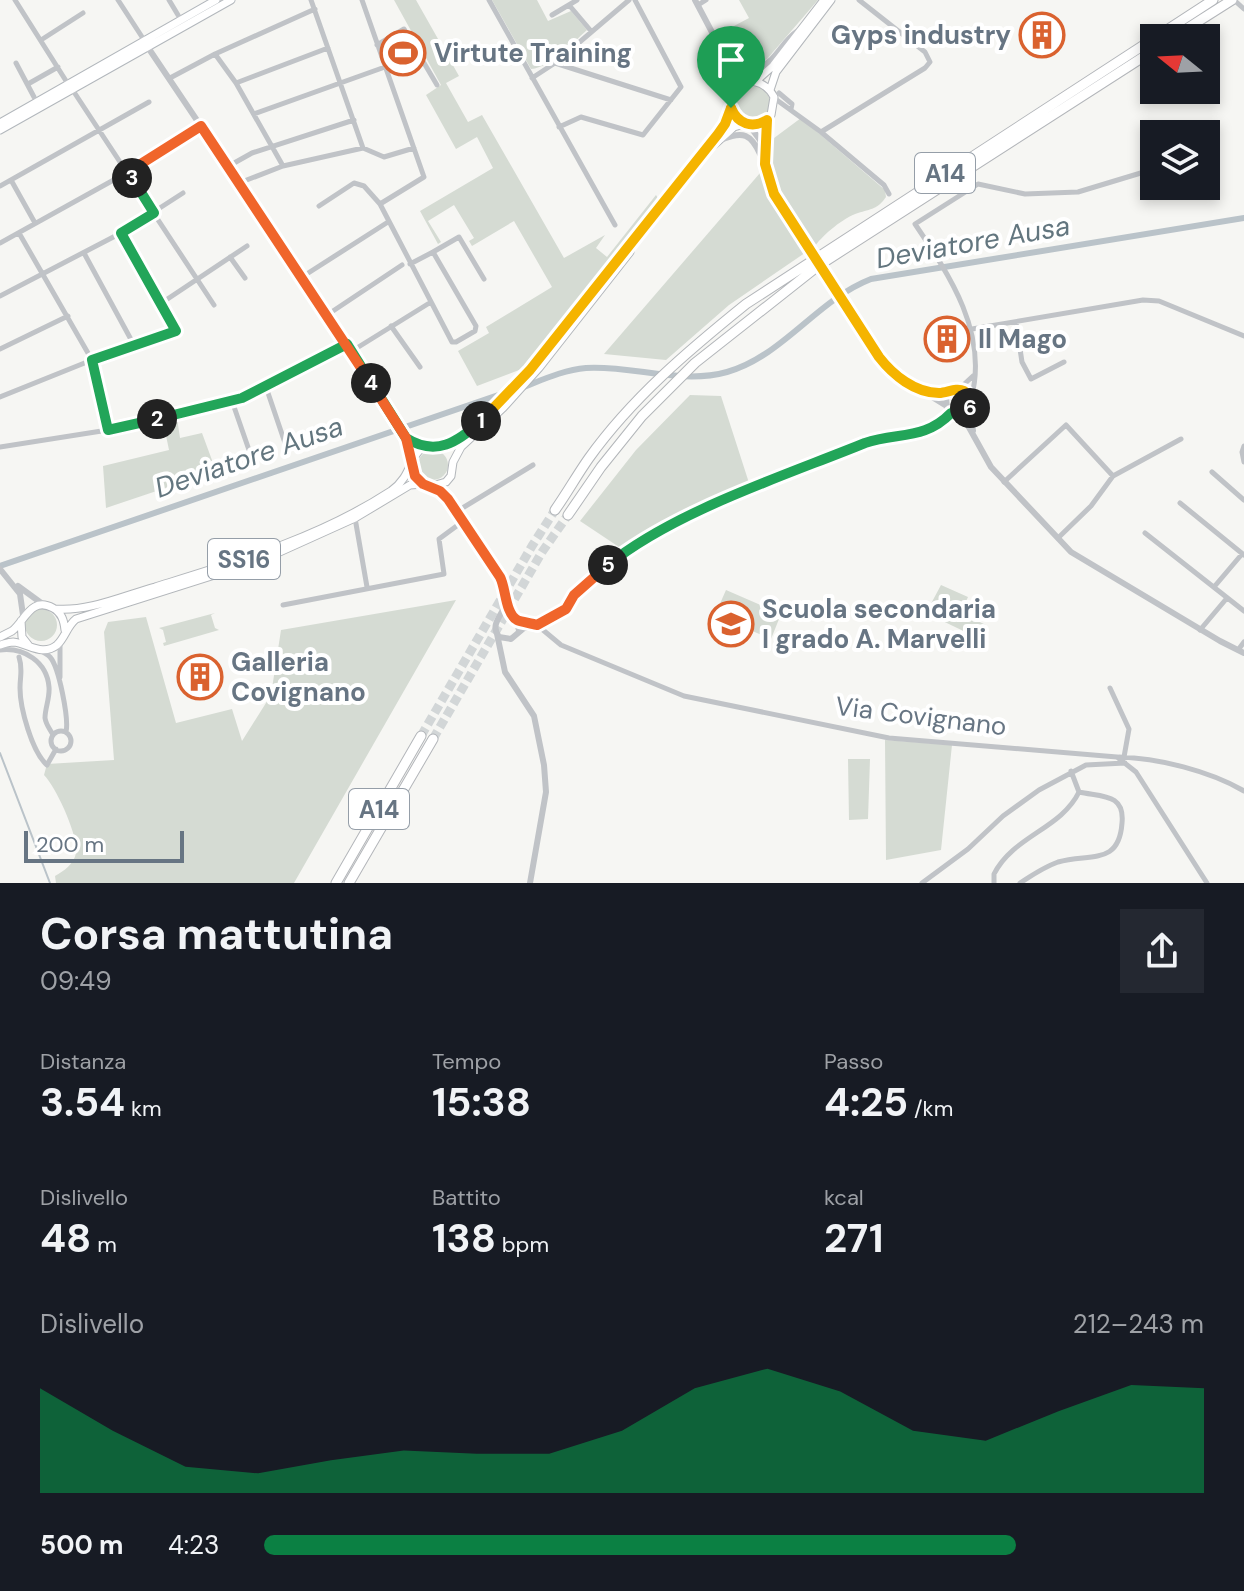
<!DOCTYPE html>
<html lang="it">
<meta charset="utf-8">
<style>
body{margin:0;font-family:"DM Sans",sans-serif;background:#242831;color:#f1f3f6;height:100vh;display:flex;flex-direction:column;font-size:30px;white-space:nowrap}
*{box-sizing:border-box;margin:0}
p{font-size:26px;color:#9ea1a6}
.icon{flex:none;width:44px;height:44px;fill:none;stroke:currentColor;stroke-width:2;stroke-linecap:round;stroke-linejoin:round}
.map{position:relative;height:883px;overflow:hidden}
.drawer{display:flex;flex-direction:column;background:#171b24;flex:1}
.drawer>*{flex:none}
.needle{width:52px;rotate:288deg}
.tools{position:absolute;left:1140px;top:24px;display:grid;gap:16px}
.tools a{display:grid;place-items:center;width:80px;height:80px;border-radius:0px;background:#171b24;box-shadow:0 4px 12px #0003;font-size:40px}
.scale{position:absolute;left:24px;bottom:20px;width:160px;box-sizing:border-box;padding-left:8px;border:4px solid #677583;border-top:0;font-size:22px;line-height:28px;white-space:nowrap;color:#677583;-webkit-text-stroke:6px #fff;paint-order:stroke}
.pin{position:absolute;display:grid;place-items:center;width:68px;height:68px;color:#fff;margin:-82px -34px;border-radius:50% 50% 50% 0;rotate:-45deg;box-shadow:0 0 8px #0007}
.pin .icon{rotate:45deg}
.km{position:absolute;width:40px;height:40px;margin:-20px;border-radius:50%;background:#222;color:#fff;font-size:22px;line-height:40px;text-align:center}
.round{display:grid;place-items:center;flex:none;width:84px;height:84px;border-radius:0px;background:#242831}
.head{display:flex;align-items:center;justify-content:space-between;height:136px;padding:0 40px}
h1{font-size:44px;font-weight:700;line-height:60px}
.figures{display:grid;grid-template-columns:repeat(3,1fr);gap:12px;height:136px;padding:8px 40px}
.figures div{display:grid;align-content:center}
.figures b{font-size:40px;font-weight:700}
.figures small{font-size:22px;font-weight:400}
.figures p{font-size:22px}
.chart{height:224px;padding:16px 40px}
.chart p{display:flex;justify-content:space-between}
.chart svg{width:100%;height:144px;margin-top:8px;fill:#0b8043;opacity:.7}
ul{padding:0 40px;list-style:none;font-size:26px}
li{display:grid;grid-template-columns:128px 96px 1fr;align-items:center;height:60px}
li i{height:20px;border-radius:10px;background:#0b8043}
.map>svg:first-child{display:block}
</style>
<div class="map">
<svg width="1244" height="883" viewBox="0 0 1244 883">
<rect width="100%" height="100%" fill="#f6f6f3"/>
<path fill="#d5dbd3" d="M394,0H416L459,76L446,83L468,122L482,115L564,258L605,235L596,248L607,257L656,195L659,200L635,227L612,261L527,367L477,386L458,351L489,333L486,327L552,287L514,221L472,246L469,241L474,238L454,205L428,221L441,242L438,244L420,211L493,168L477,137L456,149L426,95L441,85Z
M492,0H537L548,21L571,11L587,30C571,44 552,67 531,69Z
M739,0H818L767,59L754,65L739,59L719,34L749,18Z
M736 103a17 17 0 1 1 34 0a17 17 0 1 1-34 0Z
M801,118L885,190L886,197C878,209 871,209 858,213C843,218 824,234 815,246L729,305L666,360L604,354L760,173L772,203L782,197L773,172L770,141Z
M690,395L721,396L750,486L619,547L580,521L636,450Z
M177,418L180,438L202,433L216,471L106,508L103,466L169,450L163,421Z
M418 465a15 15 0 1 1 30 0a15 15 0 1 1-30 0Z
M941,585L968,597L961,612L955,610L986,625L980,639L926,613Z
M726,590L781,614L771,639L715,615Z
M456,600L294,883H56L55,876C64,871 74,864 76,853C79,837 56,787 44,775L47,764L114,760L104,632L108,622L146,617L176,723L232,709L242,741L271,695L281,630Z
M25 625a16 16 0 1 1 32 0a16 16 0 1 1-32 0Z
M215,613L211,615L215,628L219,630L164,646L163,643L166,642L163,630L159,628Z
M885,740L952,745L941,850L886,860Z
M848,759H870L868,819L849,820Z"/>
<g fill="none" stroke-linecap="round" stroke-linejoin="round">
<path stroke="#bac3c9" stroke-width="2" d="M0,753L50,883"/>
<path stroke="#bac3c9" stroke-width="6" d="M521,388C542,380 563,370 586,368C633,365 680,385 727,372C783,356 817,300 871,279L1244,218
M0,566L510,391"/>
<path stroke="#d2d6d7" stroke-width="9" stroke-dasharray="9 4.5" stroke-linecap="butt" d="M421,736L532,546L555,510
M433,739L542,552L568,515"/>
<g stroke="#b2b7bc" stroke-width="9">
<path id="secondary" d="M0,123L216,0
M0,130L231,0"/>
</g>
<g stroke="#b3b7bb" stroke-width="9">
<path id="primary" d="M756,81L773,66L824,0
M770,90L776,72L831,0
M714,145L734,127L744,124
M55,609C88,612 123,596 155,587C236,562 319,538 391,491C412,476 409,457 422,448C433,441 445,448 456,441C485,424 508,394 530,370L725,124C729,114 729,102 733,93C743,73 766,81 774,97L771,115L755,125L740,121L731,108
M21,621L22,637L29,646
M0,637C4,635 8,633 12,631C25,621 31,596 53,608C62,613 64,621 65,630
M0,645C4,644 9,642 13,642C28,643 42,657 57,645C65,638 67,626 76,619L262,560L355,518L410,485L423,484L432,486L446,482L451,476L453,462L461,447L503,408L539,368L630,252"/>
</g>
<g stroke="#b3b6ba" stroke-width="11">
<path id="motorway" d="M1172,38L1232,0
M555,510C567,493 577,475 589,458C632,398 689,350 746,304L1213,0
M568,515L601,467L642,416L695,363L818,266L1154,50
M336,883L421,736
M349,883L433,739"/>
</g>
<path stroke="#c0c3c7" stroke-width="5" d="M15,0L68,84
M118,0L144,40
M169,0L178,15
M311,0L363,148
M362,0L424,177L380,204L452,342H456L475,331L476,326L433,252L410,264
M489,0L615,225
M1234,0L1244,9
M569,5L591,31
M698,5L706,0
M552,15L577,0
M41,40L83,13
M377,45L404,29L437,85
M215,54L236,83L283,166
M16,63L34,97
M555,63L671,100
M170,78L215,54L315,9
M532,78L555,63L629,0
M236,83L328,48
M28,84L58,67
M72,89L214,305
M779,93L792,104L791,109
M774,98L821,132L884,185L889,194
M254,114L385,67
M559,127L581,117L643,135L681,87L635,0
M821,132L925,68L930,62L925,52L859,0
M227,167L252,153L354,120
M11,180L35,223
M239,183L283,166L363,148L384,157L414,148
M0,186L149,102
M319,206L354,183L364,186L380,204
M19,233L92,360L108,430
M0,243L128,172L201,126
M433,252L459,237L484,279
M84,253L134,345
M230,257L245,278
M302,277L388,222
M0,296L121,233L183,193
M160,304L247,246
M327,315L402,265
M1016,323L1022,362L1031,379L1064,362
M391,326L420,367
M972,329L1143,300L1159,301L1244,336
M0,349L68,316
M352,351L431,302
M266,387L285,443
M959,389L973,376
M0,397L92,360L176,331L121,233
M971,399C989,334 950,276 915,224L978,184L1025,194L1078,192L1154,169
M232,401L249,450
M951,413C925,440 898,432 865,443L652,534L597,574L574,595L566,609L537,625L561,645L684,696L889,738L1117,757L1136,772L1207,883
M1244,446L1242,452L1244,462
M0,447L108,430L242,398L347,344
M1212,472L1244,500
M1004,482L1066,425L1113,476
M1180,503L1244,555
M456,512L533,465
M355,518L367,587
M1145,533L1244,611
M1058,538L1091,506L1113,476L1181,439
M1214,587L1242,554
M283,605L444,574L439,539L462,522
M1200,630L1227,598
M0,650C24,647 47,662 49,687C50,698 45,708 45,718C46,725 50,729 53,735
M39,650C43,652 47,654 50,657C59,667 69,719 66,732
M1238,650L1244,642
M19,657C23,669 20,676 20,688C20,708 32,752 47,765L56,749
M60,677V643
M1110,688L1129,729L1124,757
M51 741a10 10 0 1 1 20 0a10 10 0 1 1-20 0Z
M1119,757C1158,758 1210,771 1244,791
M922,883L968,849L1003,816L1039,790L1086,765L1125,763
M994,883V874C1013,836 1061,829 1079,792L1071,771
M1020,883C1032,875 1044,867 1058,862C1090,853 1119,866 1122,823C1125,793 1101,797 1079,792"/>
<path stroke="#c0c3c7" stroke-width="6" d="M695,0L714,36
M714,35C728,52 748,82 771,60C781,50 786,39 798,31
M145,43L352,351L406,438L413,460
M719,46L739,75L751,81
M730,67L734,91
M749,125L760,140L771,185L785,215
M723,139C743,131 751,134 760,154
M765,148L767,120
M890,371L945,405
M970,408L973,431
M957,415L968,411L971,403L969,396L959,389L951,391L946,397L947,409L966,422L991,467L1071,552L1220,641L1244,653
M406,438L427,445
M432,486L448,499L500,577C503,582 519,628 519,631
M0,569L20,594L23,615
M18,586L44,605
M507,601C503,615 489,624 499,637L511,639L524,628L537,625
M497,634L505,672L534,716L544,765L546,792L530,883"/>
<use href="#secondary" stroke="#fff" stroke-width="7"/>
<use href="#primary" stroke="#fff" stroke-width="7"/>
<use href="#motorway" stroke="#fff" stroke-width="9"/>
<path stroke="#c0c3c7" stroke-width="6" d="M785,215L860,331L890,371"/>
</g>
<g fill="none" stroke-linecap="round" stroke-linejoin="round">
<g stroke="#fff" stroke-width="16">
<path id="split-1" d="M481,421L530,370L718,134L725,124L731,108"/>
</g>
<g stroke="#fff" stroke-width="16">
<path id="split-2" d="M157,419L242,398L347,344L406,438C436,457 458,442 481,421"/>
</g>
<g stroke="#fff" stroke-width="16">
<path id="split-3" d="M132,178L154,213L121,233L176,331L92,360L108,430L157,419"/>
</g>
<g stroke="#fff" stroke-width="16">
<path id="split-4" d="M132,178L128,172L201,126L371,383"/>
</g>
<g stroke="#fff" stroke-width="16">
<path id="split-5" d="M371,383L406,438L415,476L423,484L440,491L448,499L500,577C506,588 505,613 517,620C521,622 531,623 537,625L566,609L574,595L608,565"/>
</g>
<g stroke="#fff" stroke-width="16">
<path id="split-6" d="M608,565C675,511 784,476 865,443C898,432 925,440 951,413L961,415L970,408"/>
</g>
<g stroke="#fff" stroke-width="16">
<path id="split-7" d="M731,108C738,124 752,129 767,120L765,164L774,194L879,357C893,375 915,393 939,393C947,393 956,387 964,391C971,395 971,401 970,408"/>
</g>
<use href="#split-1" stroke="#f5b400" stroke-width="10"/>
<use href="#split-2" stroke="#22a559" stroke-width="10"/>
<use href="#split-3" stroke="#22a559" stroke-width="10"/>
<use href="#split-4" stroke="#f0652b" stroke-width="10"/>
<use href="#split-5" stroke="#f0652b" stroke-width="10"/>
<use href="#split-6" stroke="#22a559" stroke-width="10"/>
<use href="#split-7" stroke="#f5b400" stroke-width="10"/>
</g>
<defs>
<g id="building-ring" transform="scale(2.3)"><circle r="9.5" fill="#fff" stroke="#da622f" stroke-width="1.5"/><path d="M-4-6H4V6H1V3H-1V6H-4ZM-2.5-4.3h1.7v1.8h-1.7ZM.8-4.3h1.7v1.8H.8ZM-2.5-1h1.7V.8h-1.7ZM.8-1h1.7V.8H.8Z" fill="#da622f"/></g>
<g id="stadium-ring" transform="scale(2.3)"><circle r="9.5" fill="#fff" stroke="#da622f" stroke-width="1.5"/><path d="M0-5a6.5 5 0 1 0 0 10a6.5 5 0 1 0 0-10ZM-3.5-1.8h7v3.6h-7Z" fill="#da622f"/></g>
<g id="school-ring" transform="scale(2.3)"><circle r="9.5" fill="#fff" stroke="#da622f" stroke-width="1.5"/><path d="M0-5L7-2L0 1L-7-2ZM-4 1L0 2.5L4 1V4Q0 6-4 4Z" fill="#da622f"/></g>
</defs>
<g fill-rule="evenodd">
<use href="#building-ring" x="1042" y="35"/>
<use href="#stadium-ring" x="403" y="53"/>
<use href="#building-ring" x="947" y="339"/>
<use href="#school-ring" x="731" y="624"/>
<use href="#building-ring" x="200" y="677"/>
</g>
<g text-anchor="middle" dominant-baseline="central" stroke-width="8" stroke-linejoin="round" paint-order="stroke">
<g fill="#fff" stroke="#959ea8" stroke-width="2">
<rect x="915" y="153" width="60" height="40" rx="6"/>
<rect x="208" y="539" width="72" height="40" rx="6"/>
<rect x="349" y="789" width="60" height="40" rx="6"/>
</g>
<g font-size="24" font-weight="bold" fill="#677583">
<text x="945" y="173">A14</text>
<text x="244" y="559">SS16</text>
<text x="379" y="809">A14</text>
</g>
<g font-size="26" font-weight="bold" fill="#677583" stroke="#fff" text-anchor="start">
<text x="1011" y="35" text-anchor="end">Gyps industry</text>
<text x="434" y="53">Virtute Training</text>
<text x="978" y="339">Il Mago</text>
<text x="762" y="609">Scuola secondaria<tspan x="762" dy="30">I grado A. Marvelli</tspan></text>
<text x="231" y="662">Galleria<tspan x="231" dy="30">Covignano</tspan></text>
</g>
<g font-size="26" fill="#677583" stroke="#fff">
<text transform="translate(921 716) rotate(7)">Via Covignano</text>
</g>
<g font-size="28" font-style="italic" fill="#63767f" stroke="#fff">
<text transform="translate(973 242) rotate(-10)">Deviatore Ausa</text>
<text transform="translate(249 457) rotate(-19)">Deviatore Ausa</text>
</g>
</g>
</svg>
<div class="tools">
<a><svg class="needle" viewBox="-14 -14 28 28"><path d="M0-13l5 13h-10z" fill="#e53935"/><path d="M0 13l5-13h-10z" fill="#9ea1a6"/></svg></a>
<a><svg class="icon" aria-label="layers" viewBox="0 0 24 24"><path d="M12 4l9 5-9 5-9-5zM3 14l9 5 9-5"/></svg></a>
</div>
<div class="scale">200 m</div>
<div class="pin" style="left:731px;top:108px;background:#1e9e55"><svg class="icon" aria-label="arrive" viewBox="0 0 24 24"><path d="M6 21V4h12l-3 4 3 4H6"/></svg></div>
<b class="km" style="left:481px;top:421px">1</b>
<b class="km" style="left:157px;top:419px">2</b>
<b class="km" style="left:132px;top:178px">3</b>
<b class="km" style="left:371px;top:383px">4</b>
<b class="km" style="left:608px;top:565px">5</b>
<b class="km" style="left:970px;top:408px">6</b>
</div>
<section class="drawer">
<div class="head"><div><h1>Corsa mattutina</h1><p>09:49</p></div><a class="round"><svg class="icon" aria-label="share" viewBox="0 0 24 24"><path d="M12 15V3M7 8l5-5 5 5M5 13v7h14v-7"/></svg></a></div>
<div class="figures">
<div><p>Distanza</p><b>3.54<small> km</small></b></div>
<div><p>Tempo</p><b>15:38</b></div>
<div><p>Passo</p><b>4:25<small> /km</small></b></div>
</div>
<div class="figures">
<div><p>Dislivello</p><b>48<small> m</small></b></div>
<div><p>Battito</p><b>138<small> bpm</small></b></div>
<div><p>kcal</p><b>271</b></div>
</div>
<div class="chart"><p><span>Dislivello</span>212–243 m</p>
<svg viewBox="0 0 160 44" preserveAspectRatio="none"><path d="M0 44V12L10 25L20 36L30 38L40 34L50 31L60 32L70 32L80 25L90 12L100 6L110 13L120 25L130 28L140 19L150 11L160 12V44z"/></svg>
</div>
<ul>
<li><b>500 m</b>4:23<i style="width:80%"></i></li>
</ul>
</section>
